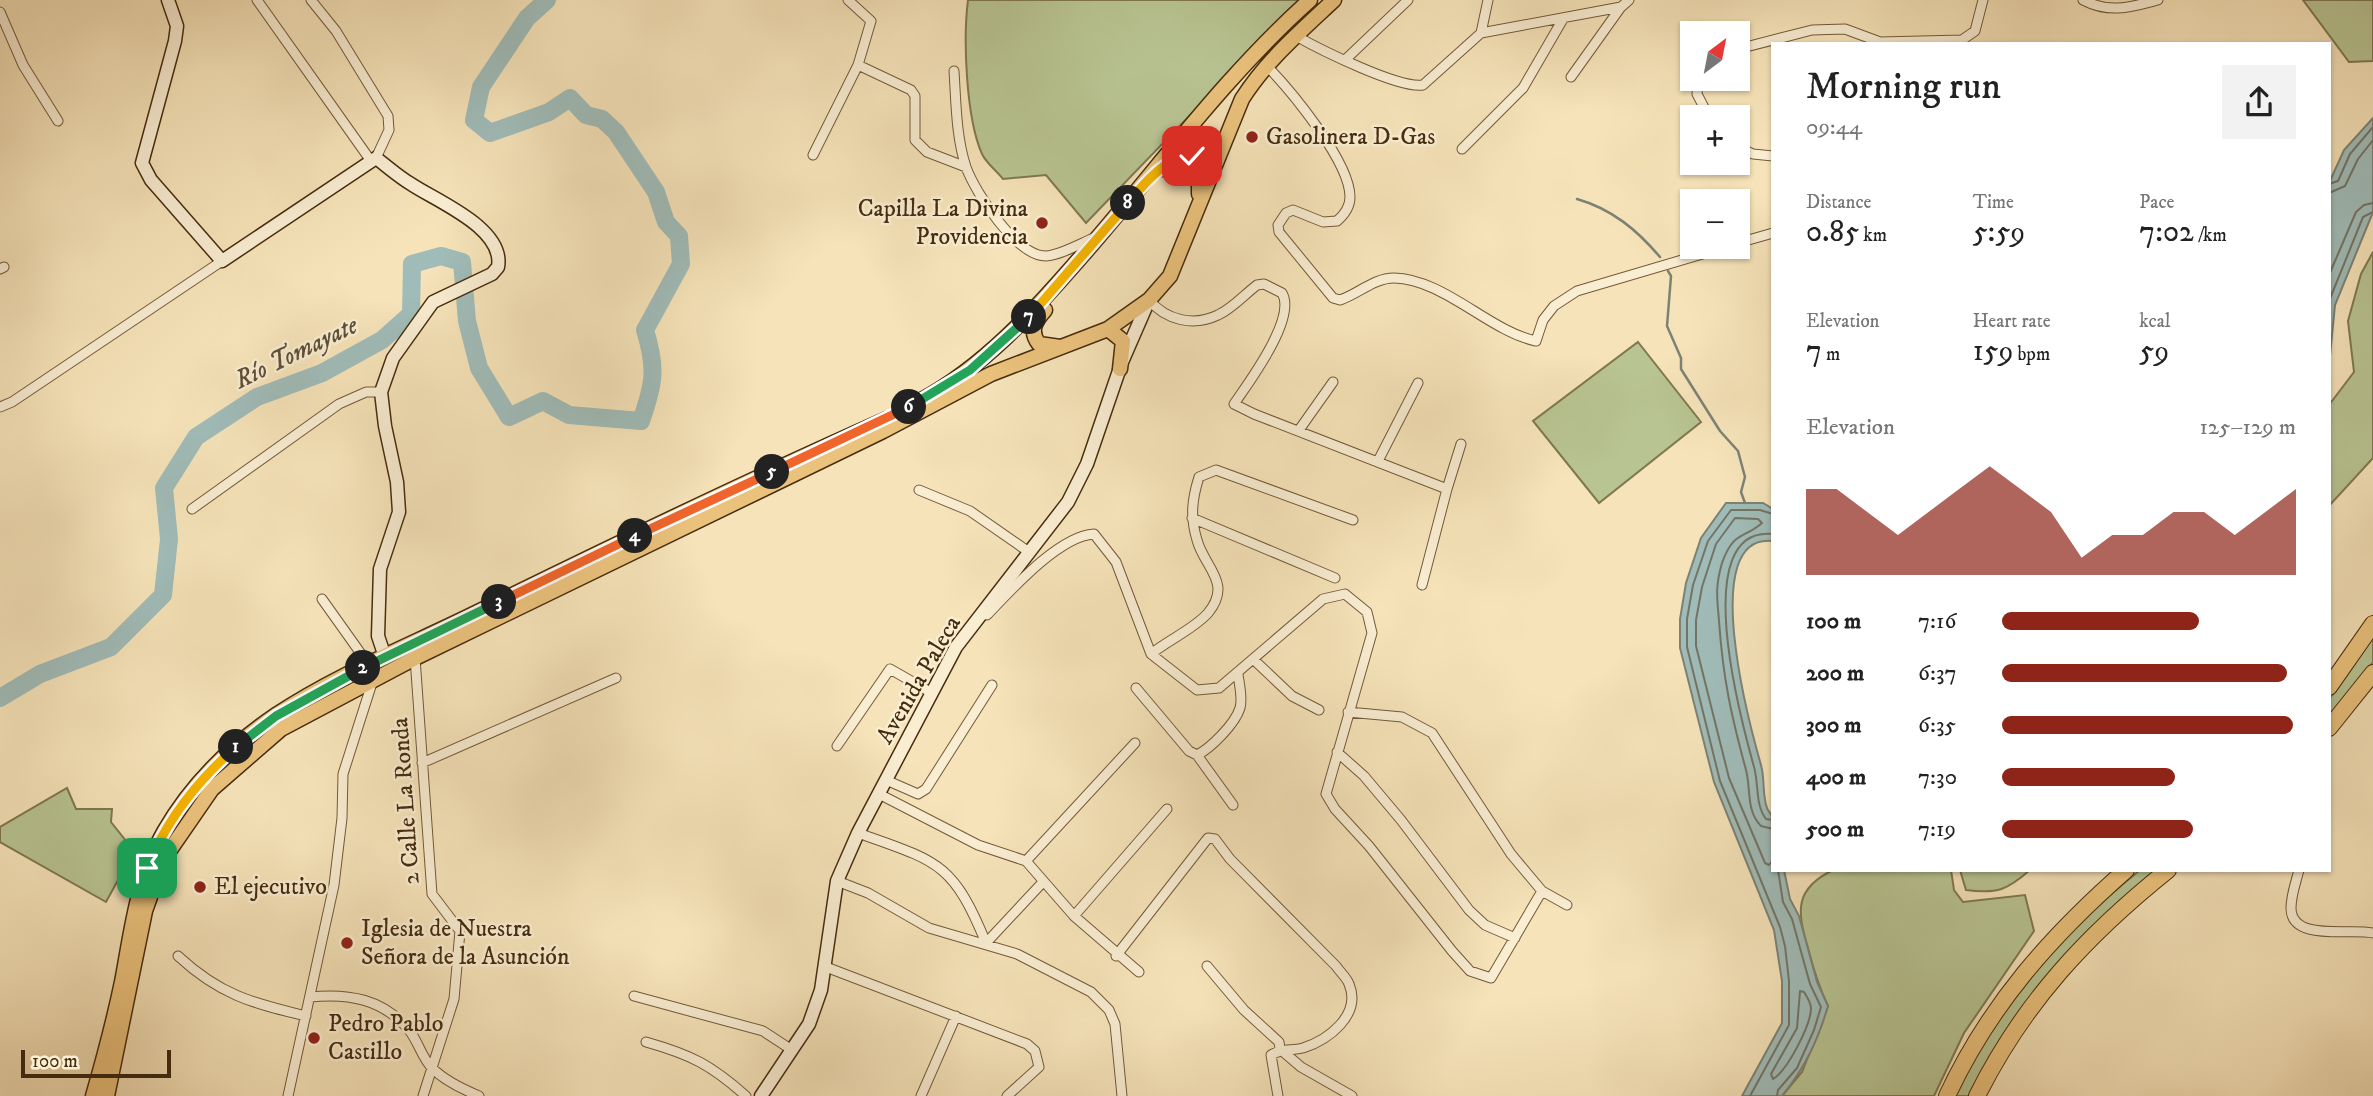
<!DOCTYPE html>
<meta charset="utf-8">
<style>
body{margin:0;font-family:"IM FELL DW Pica",serif;background:#f2f2f2;color:#222;height:100vh;display:flex;flex-direction:column;font-size:26px;white-space:nowrap}
*{box-sizing:border-box;margin:0}
p{font-size:23px;color:#767676}
.icon{flex:none;width:38px;height:38px;fill:none;stroke:currentColor;stroke-width:2;stroke-linecap:round;stroke-linejoin:round}
.map{position:relative;flex:1;overflow:hidden}
.drawer{position:absolute;left:1771px;top:42px;width:560px;height:830px;display:flex;flex-direction:column;background:#fff;border-radius:0px;box-shadow:0 2px 5px #0004}
.drawer>*{flex:none}
.needle{width:46px;rotate:32deg}
.buttons{position:absolute;left:1680px;top:21px;display:grid;gap:14px}
.buttons a{display:grid;place-items:center;width:70px;height:70px;border-radius:0px;background:#fff;box-shadow:0 2px 5px #0004;font-size:35px}
.scale{position:absolute;left:21px;bottom:18px;width:150px;box-sizing:border-box;padding-left:7px;border:4px solid #462c0e;border-top:0;font-size:19px;line-height:24px;white-space:nowrap;color:#462c0e;-webkit-text-stroke:5px #f9edd2;paint-order:stroke}
.pin{position:absolute;display:grid;place-items:center;width:60px;height:60px;color:#fff;margin:-30px;border-radius:14px;box-shadow:0 4px 10px #0006}
.km{position:absolute;width:35px;height:35px;margin:-18px;border-radius:50%;background:#222;color:#fff;font-size:19px;line-height:35px;text-align:center}
.round{display:grid;place-items:center;flex:none;width:74px;height:74px;border-radius:0px;background:#f2f2f2}
.head{display:flex;align-items:center;justify-content:space-between;height:119px;padding:0 35px}
h1{font-size:38px;font-weight:600;line-height:52px}
.stats{display:grid;grid-template-columns:repeat(3,1fr);gap:10px;height:119px;padding:7px 35px}
.stats div{display:grid;align-content:center}
.stats b{font-size:30px;font-weight:600}
.stats small{font-size:19px;font-weight:400}
.stats p{font-size:19px}
.chart{height:196px;padding:14px 35px}
.chart p{display:flex;justify-content:space-between}
.chart svg{width:100%;height:126px;margin-top:7px;fill:#8f2418;opacity:.7}
ul{padding:0 35px;list-style:none;font-size:23px}
li{display:grid;grid-template-columns:112px 84px 1fr;align-items:center;height:52px}
li i{height:18px;border-radius:9px;background:#8f2418}
.map>svg:first-child{display:block}
</style>
<div class="map">
<svg width="2373" height="1096" viewBox="0 0 2373 1096">
<rect width="100%" height="100%" fill="#f6e3b9"/>
<filter id="stains"><feTurbulence type="fractalNoise" baseFrequency=".00286" numOctaves="4"/><feColorMatrix values="0 0 0 0 .2 0 0 0 0 .09 0 0 0 0 .02 0 0 0 .5 -.17"/></filter>
<radialGradient id="worn" r=".72"><stop offset=".6" stop-color="#630" stop-opacity="0"/><stop offset="1" stop-color="#630" stop-opacity=".3"/></radialGradient>
<path fill="#b8c492" stroke="#7f7850" stroke-width="2" d="M968,0H1301L1086,223L1046,175L1003,179C997,171 986,163 982,154C966,118 963,39 968,0Z
M2303,0H2373V61L2349,62Z
M2373,252V458L2329,506V405L2354,372L2348,321L2361,274Z
M1638,342L1701,422L1599,503L1533,421Z
M2373,635V662L2329,718V699Z
M67,788L76,809H112L111,822L134,851L106,902L0,842V827Z
M1833,870H1951L1954,890L1963,902L2025,895L2034,931L1964,1033L1934,1096H1782L1802,1072L1828,1006C1819,987 1813,968 1808,948C1797,911 1794,889 1833,870Z
M1960,870H2030C2007,890 1998,894 1966,890Z
M2140,870H2161L2106,915L1971,1096H1954C1994,1005 2064,932 2140,870Z"/>
<path fill="#a0bcb9" stroke="#7c8275" stroke-width="2" d="M2373,118V212L2335,305L2329,366V183L2344,150Z
M1726,503H1763L1773,509V541C1696,532 1751,730 1761,765C1765,779 1762,794 1767,808C1768,811 1771,813 1772,817C1777,830 1773,855 1773,870H1784L1790,899L1799,916L1817,982L1828,1006C1818,1040 1805,1068 1782,1096H1742L1782,1023V981L1774,930L1714,782L1680,648V619L1686,583L1701,538Z"/>
<g fill="none" stroke-linecap="round" stroke-linejoin="round">
<path stroke="#737464" stroke-width="2" d="M2329,184L2338,181L2350,154L2373,127
M2329,193L2345,186L2358,159L2373,140
M2329,275L2356,212L2364,205L2373,203
M2329,301L2363,217L2373,212
M1773,534C1686,525 1743,727 1754,767C1759,784 1755,805 1766,819L1773,820
M1773,829L1761,826C1746,811 1751,789 1746,770C1731,715 1723,678 1719,621C1717,597 1715,587 1722,563C1733,531 1744,539 1762,523L1758,519L1735,518L1716,544L1702,587L1696,620V646L1729,778L1765,863L1769,865L1773,860
M1800,991L1804,992C1807,997 1811,1003 1811,1008C1811,1025 1787,1071 1773,1079L1771,1074L1797,1028Z
M1750,1096L1789,1025V981L1785,946L1780,927L1720,781L1687,647V619L1693,585L1708,541L1731,510H1760L1773,514
M1777,1096L1778,1090L1797,1068L1814,1030L1821,1007L1810,984L1792,919L1783,902L1778,870"/>
<path stroke="#7c8275" stroke-width="2.5" d="M1577,199C1612,209 1637,230 1660,257
M1668,271L1671,276L1667,326L1681,358V369L1720,431L1738,451L1745,477L1741,492L1745,503"/>
<path stroke="#a0bcb9" stroke-width="18" d="M0,698L40,674L111,647L163,595L169,539L164,488L196,437L257,397L322,373L382,340L411,314L412,264L441,256L462,262L467,321L479,368L509,417L543,401L569,415L641,421C654,384 657,369 645,330L681,264L679,236L666,222L656,192L616,132L602,119L586,115L570,98L549,112L490,133L474,120L481,87L527,18L547,0"/>
<g stroke="#725a39" stroke-width="11">
<path id="street" d="M257,0L371,161
M311,0L336,31L388,116L389,130L376,158
M848,0L871,21L858,65
M2083,0C2110,14 2131,7 2158,0
M0,12L23,65L58,121
M1481,33L1621,7L1629,0
M1296,36C1319,49 1399,89 1423,85L1481,33L1488,0
M1738,49L1812,30L1845,29L1880,42L1962,40L1975,31L1983,0
M1346,59L1408,0
M1268,67C1292,92 1350,162 1350,197C1350,207 1344,215 1337,221L1323,222L1293,210L1286,213L1278,225L1279,232L1333,298L1340,300C1358,294 1374,278 1394,278C1444,279 1489,331 1536,341L1543,320L1554,306L1577,291L1726,247
M954,71C956,101 956,137 966,167C975,192 1016,256 1046,256C1061,255 1081,243 1096,237
M1571,77L1621,7
M1698,79L1697,94L1709,117
M1738,147L1753,154L1773,156
M1462,149L1523,88L1563,19
M813,155L858,65L911,90L915,96V140L927,152L966,167
M1738,243L1773,233
M0,269L4,267
M1149,300C1166,320 1193,327 1218,315C1232,309 1245,294 1257,285L1264,284L1282,293C1297,318 1249,382 1234,404L1254,414L1447,489L1422,585
M0,407L12,402L222,261
M1299,430L1333,382
M1378,461L1418,383
M1447,489L1461,444
M919,490L970,511L1029,552
M192,509L339,404L366,392H381
M1192,518L1335,578
M322,599L369,665
M987,615C1011,590 1059,536 1094,534L1116,562L1151,654L1197,690L1219,688L1323,599L1345,594L1367,612L1372,633L1326,794L1335,809L1369,846L1452,951L1470,971L1491,978L1542,891
M1151,654C1168,640 1194,629 1208,613C1233,583 1204,567 1197,540C1190,517 1192,499 1199,477L1216,470L1353,520
M415,658L432,894L460,931L454,999L423,1096
M1253,659L1292,696L1319,710
M1136,688L1189,751L1197,755C1211,748 1235,724 1240,708C1243,698 1239,684 1238,674
M1348,712L1402,717L1432,733L1511,854L1542,891L1567,905
M837,746L890,669L932,693
M1337,752L1364,776L1401,820L1469,910L1485,925L1515,938
M1197,755L1233,805
M422,763L616,678
M886,780L918,794L926,789L992,685
M879,794L978,845L1026,861L1074,916L1139,972
M858,833C937,861 953,862 986,943L1043,882
M1026,861L1135,743
M2299,870C2296,882 2291,895 2291,908C2291,942 2350,928 2373,933
M837,881L868,893L929,928L1017,954L1091,992L1109,1010L1115,1024L1122,1096
M1074,916L1167,809
M178,956C220,995 252,1003 306,1016
M1116,956L1208,838L1215,839L1230,859L1336,966C1340,972 1347,978 1349,984C1362,1015 1328,1040 1303,1048C1291,1051 1282,1048 1271,1055L1278,1096
M1207,966L1244,1010L1279,1042L1280,1049L1301,1067L1352,1096
M826,967L1027,1044L1035,1051L1039,1067L1007,1096
M634,996L763,1031L792,1050
M310,997C349,993 383,999 409,1030C418,1041 422,1058 432,1068C445,1081 462,1089 479,1096
M646,1042C692,1055 711,1065 746,1096
M288,1096L334,885L342,818L343,774L373,680
M921,1096L956,1016"/>
</g>
<g stroke="#462c0e" stroke-width="15">
<path id="secondary" d="M168,0L177,26L175,41L142,163L151,180L222,261L376,158C388,167 399,177 411,184C436,201 505,228 498,267L492,274L433,302L393,358L381,392L385,426L397,482L399,512L380,569L378,636L385,657
M761,1096L809,1024L821,990L837,881L858,833L956,647L1068,502L1087,464L1122,362L1149,300"/>
</g>
<g stroke="#462c0e" stroke-width="17">
<path id="primary" d="M1163,169L1179,157L1192,156L1199,166V194
M1045,310C1035,321 1029,331 1039,344L1060,347
M1108,329L1123,341L1120,369
M920,401C985,366 1033,312 1081,257C1157,170 1224,77 1310,0
M93,1096C104,1058 114,1020 122,982C132,929 137,879 164,832C191,785 232,745 276,715C338,674 409,646 476,613C612,546 749,480 887,419
M107,1096L145,911L163,860L212,789L281,729L415,658L883,431L991,374L1108,329L1149,300L1170,276L1242,99C1266,61 1301,31 1334,0"/>
</g>
<g stroke="#462c0e" stroke-width="18">
<path id="highway" d="M2329,687L2373,624
M2329,728L2373,673
M1947,1096C1990,1004 2051,936 2126,870
M1977,1096C2024,1002 2087,935 2168,870"/>
</g>
<use href="#street" stroke="#f9edd2" stroke-width="9"/>
<use href="#secondary" stroke="#f9edd2" stroke-width="12"/>
<use href="#primary" stroke="#ebc27c" stroke-width="14"/>
<use href="#highway" stroke="#ebc27c" stroke-width="16"/>
</g>
<g fill="none" stroke-linecap="round" stroke-linejoin="round">
<g stroke="#fff" stroke-width="14">
<path id="split-1" d="M147,868C166,821 198,780 236,747"/>
</g>
<g stroke="#fff" stroke-width="14">
<path id="split-2" d="M236,747L276,716L363,668"/>
</g>
<g stroke="#fff" stroke-width="14">
<path id="split-3" d="M363,668L499,602"/>
</g>
<g stroke="#fff" stroke-width="14">
<path id="split-4" d="M499,602L635,536"/>
</g>
<g stroke="#fff" stroke-width="14">
<path id="split-5" d="M635,536L772,472"/>
</g>
<g stroke="#fff" stroke-width="14">
<path id="split-6" d="M772,472L909,407"/>
</g>
<g stroke="#fff" stroke-width="14">
<path id="split-7" d="M909,407L970,370L1029,317"/>
</g>
<g stroke="#fff" stroke-width="14">
<path id="split-8" d="M1029,317L1128,203"/>
</g>
<g stroke="#fff" stroke-width="14">
<path id="split-9" d="M1128,203C1141,187 1170,152 1192,156"/>
</g>
<use href="#split-1" stroke="#f5b400" stroke-width="9"/>
<use href="#split-2" stroke="#22a559" stroke-width="9"/>
<use href="#split-3" stroke="#22a559" stroke-width="9"/>
<use href="#split-4" stroke="#f0652b" stroke-width="9"/>
<use href="#split-5" stroke="#f0652b" stroke-width="9"/>
<use href="#split-6" stroke="#f0652b" stroke-width="9"/>
<use href="#split-7" stroke="#22a559" stroke-width="9"/>
<use href="#split-8" stroke="#f5b400" stroke-width="9"/>
<use href="#split-9" stroke="#f5b400" stroke-width="9"/>
</g>
<g fill="#8f2418" stroke="#f9edd2" stroke-width="2.5">
<circle cx="1252" cy="137" r="7"/>
<circle cx="1042" cy="223" r="7"/>
<circle cx="200" cy="887" r="7"/>
<circle cx="347" cy="943" r="7"/>
<circle cx="314" cy="1038" r="7"/>
</g>
<g text-anchor="middle" dominant-baseline="central" stroke-width="5" stroke-linejoin="round" paint-order="stroke">
<g font-size="24" fill="#462c0e" stroke="#f9edd2" text-anchor="start">
<text x="1266" y="137">Gasolinera D-Gas</text>
<text x="1028" y="209" text-anchor="end">Capilla La Divina<tspan x="1028" dy="28">Providencia</tspan></text>
<text x="214" y="887">El ejecutivo</text>
<text x="361" y="929">Iglesia de Nuestra<tspan x="361" dy="28">Señora de la Asunción</tspan></text>
<text x="328" y="1024">Pedro Pablo<tspan x="328" dy="28">Castillo</tspan></text>
</g>
<g font-size="24" fill="#462c0e" stroke="#f9edd2">
<text transform="translate(919 680) rotate(-60)">Avenida Paleca</text>
<text transform="translate(406 801) rotate(-94)">2 Calle La Ronda</text>
</g>
<g font-size="26" font-style="italic" fill="#5c5039" stroke="#f9edd2">
<text transform="translate(296 353) rotate(-26)">Río Tomayate</text>
</g>
</g>
<rect width="100%" height="100%" filter="url(#stains)"/>
<rect width="100%" height="100%" fill="url(#worn)"/>
</svg>
<div class="buttons">
<a><svg class="needle" viewBox="-14 -14 28 28"><path d="M0-13l5 13h-10z" fill="#e53935"/><path d="M0 13l5-13h-10z" fill="#767676"/></svg></a>
<a>+</a>
<a>−</a>
</div>
<div class="scale">100 m</div>
<div class="pin" style="left:147px;top:868px;background:#1e9e55"><svg class="icon" aria-label="arrive" viewBox="0 0 24 24"><path d="M6 21V4h12l-3 4 3 4H6"/></svg></div>
<div class="pin" style="left:1192px;top:156px;background:#d93025"><svg class="icon" aria-label="check" viewBox="0 0 24 24"><path d="M5 12l5 5 9-10"/></svg></div>
<b class="km" style="left:236px;top:747px">1</b>
<b class="km" style="left:363px;top:668px">2</b>
<b class="km" style="left:499px;top:602px">3</b>
<b class="km" style="left:635px;top:536px">4</b>
<b class="km" style="left:772px;top:472px">5</b>
<b class="km" style="left:909px;top:407px">6</b>
<b class="km" style="left:1029px;top:317px">7</b>
<b class="km" style="left:1128px;top:203px">8</b>
<section class="drawer">
<div class="head"><div><h1>Morning run</h1><p>09:44</p></div><a class="round"><svg class="icon" aria-label="share" viewBox="0 0 24 24"><path d="M12 15V3M7 8l5-5 5 5M5 13v7h14v-7"/></svg></a></div>
<div class="stats">
<div><p>Distance</p><b>0.85<small> km</small></b></div>
<div><p>Time</p><b>5:59</b></div>
<div><p>Pace</p><b>7:02<small> /km</small></b></div>
</div>
<div class="stats">
<div><p>Elevation</p><b>7<small> m</small></b></div>
<div><p>Heart rate</p><b>159<small> bpm</small></b></div>
<div><p>kcal</p><b>59</b></div>
</div>
<div class="chart"><p><span>Elevation</span>125–129 m</p>
<svg viewBox="0 0 160 44" preserveAspectRatio="none"><path d="M0 44V14L10 14L20 22L30 30L40 22L50 14L60 6L70 14L80 22L90 38L100 30L110 30L120 22L130 22L140 30L150 22L160 14V44z"/></svg>
</div>
<ul>
<li><b>100 m</b>7:16<i style="width:67%"></i></li>
<li><b>200 m</b>6:37<i style="width:97%"></i></li>
<li><b>300 m</b>6:35<i style="width:99%"></i></li>
<li><b>400 m</b>7:30<i style="width:59%"></i></li>
<li><b>500 m</b>7:19<i style="width:65%"></i></li>
</ul>
</section>
</div>
